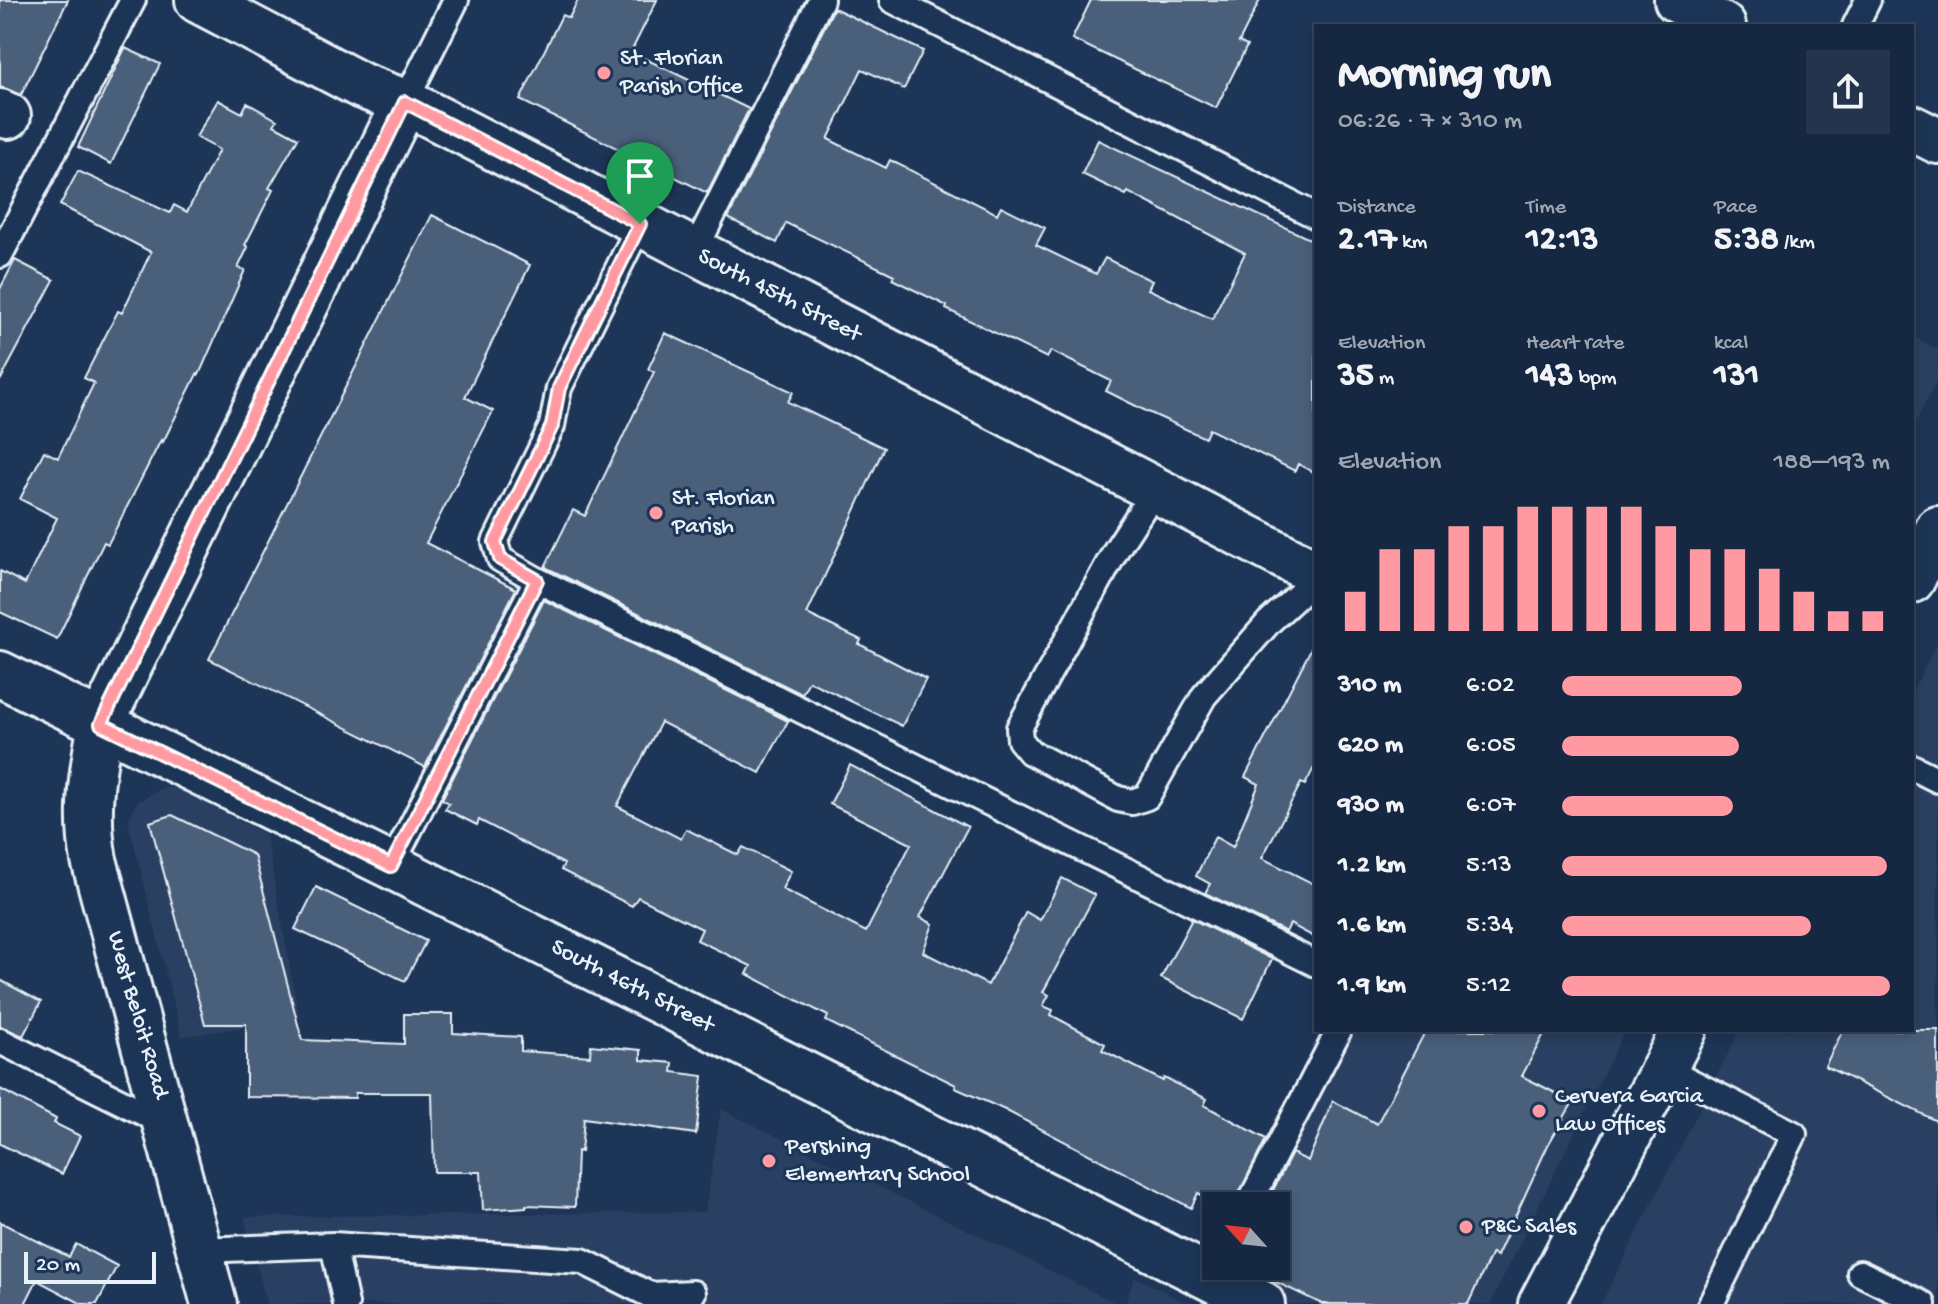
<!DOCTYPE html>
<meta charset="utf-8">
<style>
body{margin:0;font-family:"Gochi Hand",sans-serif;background:#23344c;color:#f1f3f6;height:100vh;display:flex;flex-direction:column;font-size:30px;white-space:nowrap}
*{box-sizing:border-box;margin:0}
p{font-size:26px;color:#9ea6b1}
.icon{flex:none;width:44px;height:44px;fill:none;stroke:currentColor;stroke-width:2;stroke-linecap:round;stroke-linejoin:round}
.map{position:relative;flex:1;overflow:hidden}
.side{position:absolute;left:1314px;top:24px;width:600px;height:1008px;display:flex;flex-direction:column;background:#162841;border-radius:0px;box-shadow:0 4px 12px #0003,0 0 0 2px #35445a}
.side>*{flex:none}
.needle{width:52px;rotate:297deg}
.tools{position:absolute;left:1202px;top:1192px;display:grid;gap:16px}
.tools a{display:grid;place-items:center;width:88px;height:88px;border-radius:0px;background:#162841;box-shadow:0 4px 12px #0003,0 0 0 2px #35445a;font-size:40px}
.scale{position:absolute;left:24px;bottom:20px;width:132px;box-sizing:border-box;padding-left:8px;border:4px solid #e8f1f8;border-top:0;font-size:22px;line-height:28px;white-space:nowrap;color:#e8f1f8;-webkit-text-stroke:6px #1d3557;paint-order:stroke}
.pin{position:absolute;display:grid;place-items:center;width:68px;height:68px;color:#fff;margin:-82px -34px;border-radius:50% 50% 50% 0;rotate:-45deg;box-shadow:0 0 8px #0007}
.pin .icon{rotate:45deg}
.round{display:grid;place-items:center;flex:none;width:84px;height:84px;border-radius:0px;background:#23344c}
.summary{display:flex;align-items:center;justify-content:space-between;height:136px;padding:0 24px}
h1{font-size:44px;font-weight:700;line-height:60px}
.stats{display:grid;grid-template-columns:repeat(3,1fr);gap:12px;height:136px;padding:8px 24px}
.stats div{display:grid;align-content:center}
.stats b{font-size:34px;font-weight:700}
.stats small{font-size:22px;font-weight:400}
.stats p{font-size:22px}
.chart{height:224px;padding:16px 24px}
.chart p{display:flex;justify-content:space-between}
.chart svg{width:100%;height:144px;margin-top:8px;stroke:#ff9aa2;stroke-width:6}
ul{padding:0 24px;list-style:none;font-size:26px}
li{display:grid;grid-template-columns:128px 96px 1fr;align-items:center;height:60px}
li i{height:20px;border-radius:10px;background:#ff9aa2}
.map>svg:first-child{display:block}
</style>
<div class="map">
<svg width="1938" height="1304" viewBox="0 0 1938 1304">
<rect width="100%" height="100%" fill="#1d3557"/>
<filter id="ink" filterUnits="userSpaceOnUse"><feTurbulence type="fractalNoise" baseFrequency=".0125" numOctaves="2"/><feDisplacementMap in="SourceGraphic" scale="16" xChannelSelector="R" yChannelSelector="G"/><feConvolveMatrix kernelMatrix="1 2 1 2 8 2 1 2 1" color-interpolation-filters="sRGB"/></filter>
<g filter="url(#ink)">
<path fill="#2a4162" d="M1912,336L1938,350V378L1912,429Z
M1938,641V1304H1601L1740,1030H1912V692Z
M164,787L178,789L266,835L299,1018L182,1037L128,820L137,802Z
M1344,1030H1625L1490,1304H1289L1223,1269L1224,1266H1276V1206H1255Z
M721,1109L1118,1304H267L244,1217L705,1212Z
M1135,1277L1189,1304H1125Z"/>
<path fill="#495e7a" stroke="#e8f1f8" stroke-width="2" d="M0,0H68L21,95L0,87Z
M578,0H657L631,52L749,109L707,193L520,100L562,15L569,18Z
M1091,0H1260L1239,42L1247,46L1216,108L1072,39Z
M834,8L923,51L904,89L862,69L828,139L886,168L890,160L997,214L1001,206L1045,228L1036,245L1096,274L1105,258L1152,281L1148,289L1212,319L1245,253L1128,192L1126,195L1082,174L1098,140L1316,242V474L1298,464L1295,471L1209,429L1205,438L1146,411L1106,391L1111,381L1051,351L1047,358L946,309L947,306L892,279L894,275L786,223L777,243L728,218Z
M125,48L160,64L111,164L78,147Z
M218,100L242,113L247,103L277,120L274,125L298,138L269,188L273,190L245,245L248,247L238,268L245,270L199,375L197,374L163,442L161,440L108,544L104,542L57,639L0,612V571L25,584L57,518L20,499L44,451L58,458L94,383L84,378L118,311L122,313L151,252L60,205L78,171L170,213L174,205L187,212L219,150L196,137Z
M432,215L530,265L465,397L493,411L426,543L516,589L425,767L209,659Z
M15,260L54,280L0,381V289Z
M665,333L793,392L788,402L884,448L807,614L861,640L859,644L926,679L902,726L809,681L802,694L545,567L573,510L585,516L654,372L648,369Z
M544,600L788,721L760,773L661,722L617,806L681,839L686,829L738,855L743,847L791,871L782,889L866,932L911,844L830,804L850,765L968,827L920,917L933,924L923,952L988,985L1026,912L1040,920L1062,878L1095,895L1043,992L1049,995L1043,1006L1053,1010L1051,1015L1105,1044L1102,1050L1163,1081L1164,1078L1207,1099L1204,1105L1266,1139L1233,1206H1222L1198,1193L1191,1208L1003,1109L955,1088L956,1085L826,1021L828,1016L747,974L751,966L697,940L702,929L638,897L632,906L561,870L564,864L479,820L477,825L445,809L449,803L442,799Z
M1316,639V764L1305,785L1301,783L1262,858L1316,885V938L1290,924L1286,932L1205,893L1210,884L1196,876L1215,837L1233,847L1259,784L1245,777Z
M172,815L254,855L302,1040L404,1044V1014H453V1033L521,1037V1051L590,1056L591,1045L641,1050V1060L673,1063L672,1072L703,1076L696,1134L584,1118L581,1152L577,1151L575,1207L526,1205V1207L483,1210L481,1172H434L432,1093H355V1098L246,1097V1024H205L150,822Z
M316,887L426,941L405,981L295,929Z
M1192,919L1272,959L1243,1019L1161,978Z
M0,980L41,1002L23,1036L0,1026Z
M1426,1030H1546L1522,1076L1573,1102L1548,1145L1497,1256L1492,1253L1468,1304H1322L1253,1271L1255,1266H1276V1206H1265L1292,1153L1308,1161L1333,1101L1377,1124Z
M1843,1030H1938V1122L1825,1066Z
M0,1089L56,1119L54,1123L80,1136L62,1174L0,1144Z
M0,1222L69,1257L76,1244L117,1266L97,1304H82L37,1280L25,1304H0Z"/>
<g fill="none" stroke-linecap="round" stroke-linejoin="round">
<g stroke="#e8f1f8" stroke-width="30">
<path id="lane" d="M892,0L1316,216
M1855,26L1868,0
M405,102L456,0
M694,252L821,0
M0,255L133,0
M1155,490L1116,550L1019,728L1020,740L1030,752L1118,799L1132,802L1147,797L1204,696L1269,622L1316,579
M537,580L500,559L495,542L552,426L559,388L640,224
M1912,767L1938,780
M391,866L537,580L1316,964
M0,1041L166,1124
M1664,1068L1794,1134L1711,1304
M1248,1206L1339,1030
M333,1245L582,1261L650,1295L659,1304
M200,1250L333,1245L346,1304
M1860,1273L1923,1304
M650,1295L693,1293"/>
</g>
<g stroke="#e8f1f8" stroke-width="50">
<path id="street" d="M198,0L362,86L405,102L456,128L1316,573
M1677,0L1723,26
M0,112L8,116
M1912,128L1938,141
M0,674L391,866L1262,1304
M214,1304L94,860C85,813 92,771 101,724L405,102"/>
</g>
<g stroke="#e8f1f8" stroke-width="50">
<path id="secondary" d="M1912,580L1938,529
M1541,1304L1684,1030"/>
</g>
<use href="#lane" stroke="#1d3557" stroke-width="24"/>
<use href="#street" stroke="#1d3557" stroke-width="44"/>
<use href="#secondary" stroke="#1d3557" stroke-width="44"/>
</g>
</g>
<g fill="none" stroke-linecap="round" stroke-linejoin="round" filter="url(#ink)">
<g stroke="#fff" stroke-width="16">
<path id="route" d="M405,102L640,224L559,388L552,426L495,542L500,559L537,580L391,866L101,724Z"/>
</g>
<use href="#route" stroke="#ff9aa2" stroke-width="10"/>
</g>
<g fill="#ff9aa2" stroke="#1d3557" stroke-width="3">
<circle cx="604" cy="73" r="8"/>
<circle cx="656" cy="513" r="8"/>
<circle cx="1539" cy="1111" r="8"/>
<circle cx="769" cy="1161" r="8"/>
<circle cx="1466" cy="1227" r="8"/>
</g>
<g text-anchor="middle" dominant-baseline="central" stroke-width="6" stroke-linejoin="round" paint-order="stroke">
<g font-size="24" fill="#e8f1f8" stroke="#1d3557" text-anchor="start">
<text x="620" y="59">St. Florian<tspan x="620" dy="28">Parish Office</tspan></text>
<text x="672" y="499">St. Florian<tspan x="672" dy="28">Parish</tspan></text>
<text x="1555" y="1097">Cervera Garcia<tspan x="1555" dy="28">Law Offices</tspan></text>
<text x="785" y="1147">Pershing<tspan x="785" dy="28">Elementary School</tspan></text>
<text x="1482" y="1227">P&amp;C Sales</text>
</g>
<g font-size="24" fill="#e8f1f8" stroke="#1d3557">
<text transform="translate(779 296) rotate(27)">South 45th Street</text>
<text transform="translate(632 987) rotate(27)">South 46th Street</text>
<text transform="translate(137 1015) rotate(74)">West Beloit Road</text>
</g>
</g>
</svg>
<div class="tools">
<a><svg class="needle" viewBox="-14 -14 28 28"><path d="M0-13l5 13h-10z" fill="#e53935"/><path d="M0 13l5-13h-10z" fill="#9ea6b1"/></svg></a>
</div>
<div class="scale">20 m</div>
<div class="pin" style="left:640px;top:224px;background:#1e9e55"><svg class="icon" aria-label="arrive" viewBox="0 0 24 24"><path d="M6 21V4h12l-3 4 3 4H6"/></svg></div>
<section class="side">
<div class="summary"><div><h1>Morning run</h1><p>06:26 · 7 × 310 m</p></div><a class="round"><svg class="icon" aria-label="share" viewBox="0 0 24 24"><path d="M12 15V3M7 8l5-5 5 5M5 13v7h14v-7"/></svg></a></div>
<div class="stats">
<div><p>Distance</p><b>2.17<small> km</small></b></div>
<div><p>Time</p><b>12:13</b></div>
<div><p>Pace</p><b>5:38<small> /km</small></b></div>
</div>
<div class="stats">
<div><p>Elevation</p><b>35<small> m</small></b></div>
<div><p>Heart rate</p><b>143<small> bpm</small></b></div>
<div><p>kcal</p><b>131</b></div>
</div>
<div class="chart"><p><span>Elevation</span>188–193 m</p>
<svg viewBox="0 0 160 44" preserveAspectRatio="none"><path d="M5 44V32M15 44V19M25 44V19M35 44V12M45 44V12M55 44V6M65 44V6M75 44V6M85 44V6M95 44V12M105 44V19M115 44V19M125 44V25M135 44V32M145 44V38M155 44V38"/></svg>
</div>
<ul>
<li><b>310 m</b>6:02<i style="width:55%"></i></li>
<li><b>620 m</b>6:05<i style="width:54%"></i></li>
<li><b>930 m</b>6:07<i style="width:52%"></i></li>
<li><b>1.2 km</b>5:13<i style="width:99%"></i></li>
<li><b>1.6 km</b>5:34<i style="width:76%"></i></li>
<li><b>1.9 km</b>5:12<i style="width:100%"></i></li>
</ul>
</section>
</div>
